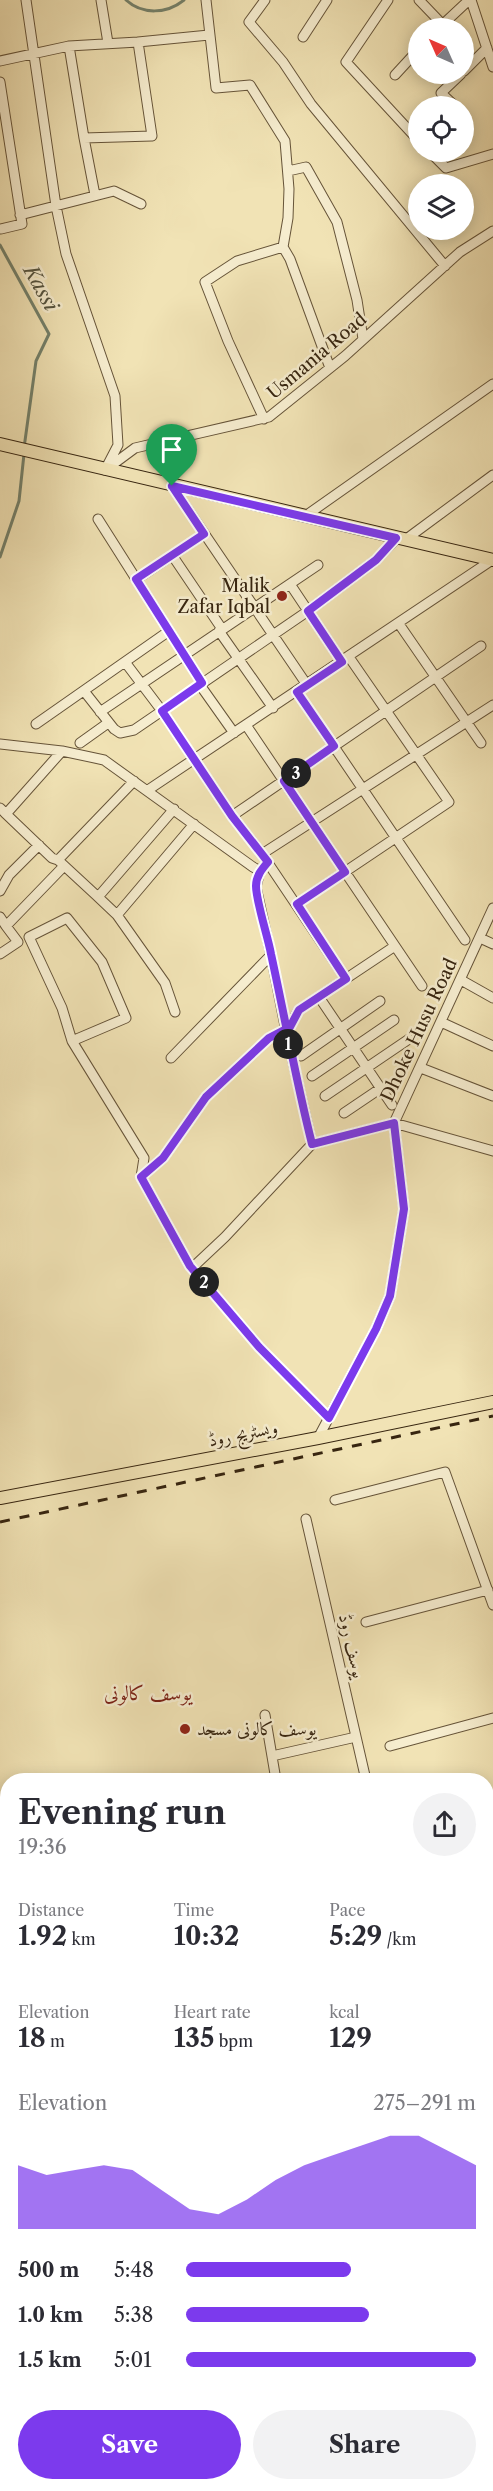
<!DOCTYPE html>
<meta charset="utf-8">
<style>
body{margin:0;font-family:"Libre Caslon Text",Amiri,serif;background:#f2f2f3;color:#2b2b33;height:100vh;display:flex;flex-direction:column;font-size:22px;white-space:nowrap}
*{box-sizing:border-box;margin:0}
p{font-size:20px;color:#7c7c81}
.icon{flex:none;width:33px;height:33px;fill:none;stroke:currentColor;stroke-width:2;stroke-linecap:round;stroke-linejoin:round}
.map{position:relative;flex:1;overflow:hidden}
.side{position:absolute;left:0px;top:1773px;width:494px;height:718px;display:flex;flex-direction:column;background:#fff;border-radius:24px 24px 0 0;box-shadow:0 3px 15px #0003}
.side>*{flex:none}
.needle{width:39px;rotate:315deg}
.tools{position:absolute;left:408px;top:18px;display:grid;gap:12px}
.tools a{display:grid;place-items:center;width:66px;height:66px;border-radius:50%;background:#fff;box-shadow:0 3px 15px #0003;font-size:30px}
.pin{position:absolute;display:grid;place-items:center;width:51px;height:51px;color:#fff;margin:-62px -26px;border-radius:50% 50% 50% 0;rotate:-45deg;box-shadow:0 0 6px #0007}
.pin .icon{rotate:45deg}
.km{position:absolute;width:30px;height:30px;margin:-15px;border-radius:50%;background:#222;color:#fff;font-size:16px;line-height:30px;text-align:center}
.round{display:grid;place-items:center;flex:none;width:63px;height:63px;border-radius:32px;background:#f2f2f3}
.summary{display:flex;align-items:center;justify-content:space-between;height:102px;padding:0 18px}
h1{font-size:33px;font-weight:700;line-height:45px}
.figures{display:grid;grid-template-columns:repeat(3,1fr);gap:9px;height:102px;padding:6px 18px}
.figures div{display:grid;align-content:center}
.figures b{font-size:26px;font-weight:700}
.figures small{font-size:16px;font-weight:400}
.figures p{font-size:16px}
.chart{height:168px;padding:12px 18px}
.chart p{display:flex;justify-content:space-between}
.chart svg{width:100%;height:108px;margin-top:6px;fill:#7c3aed;opacity:.7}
.button{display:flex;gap:12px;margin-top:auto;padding:12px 18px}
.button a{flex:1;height:69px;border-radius:36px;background:#7c3aed;color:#fff;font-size:24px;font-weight:700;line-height:69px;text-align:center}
.button a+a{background:#f2f2f3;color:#2b2b33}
ul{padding:0 18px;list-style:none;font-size:20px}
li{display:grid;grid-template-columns:96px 72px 1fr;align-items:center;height:45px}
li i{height:15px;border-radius:8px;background:#7c3aed}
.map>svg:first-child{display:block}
</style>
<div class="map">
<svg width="493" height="2491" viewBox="0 0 493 2491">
<defs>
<pattern id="grass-dots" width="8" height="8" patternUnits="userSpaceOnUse" patternTransform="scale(1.5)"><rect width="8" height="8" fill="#c2c188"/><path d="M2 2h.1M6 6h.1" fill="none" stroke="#a7a674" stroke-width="1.8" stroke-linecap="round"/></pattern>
</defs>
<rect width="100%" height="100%" fill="#f1e3b5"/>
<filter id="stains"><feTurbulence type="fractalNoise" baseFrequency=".00333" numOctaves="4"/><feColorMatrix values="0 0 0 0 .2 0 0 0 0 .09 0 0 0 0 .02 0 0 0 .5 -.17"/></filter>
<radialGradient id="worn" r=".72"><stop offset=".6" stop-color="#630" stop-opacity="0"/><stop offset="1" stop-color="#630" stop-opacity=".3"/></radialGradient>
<path fill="url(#grass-dots)" stroke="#7c734c" stroke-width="1.5" d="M405,2484H480L488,2491H398Z"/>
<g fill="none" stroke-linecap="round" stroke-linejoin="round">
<path stroke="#74816b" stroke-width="3" d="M126,0C142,15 167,14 184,0
M0,245L49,334L36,361L24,448
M0,557L19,501L24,454"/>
<g stroke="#665439" stroke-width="11">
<path id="minor" d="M26,0L56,206L66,254L115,396L118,445L105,470
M101,0L108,43
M206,0L216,88L250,85L285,141L289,189L288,218L283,247
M265,0L249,22L283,62L311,104L445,266
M388,0L346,62L418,140
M419,0L443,25
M471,0L493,67
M439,28L469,0
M303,37L327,0
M138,42L209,35
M0,61L69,46L138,42L152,136L84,138L69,46
M464,71L487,48
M395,75L418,50
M0,82L22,224L1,229
M455,106L441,93L461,74
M84,138L95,195
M430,152L446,168L493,154
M288,171L306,167L337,222L357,300L363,339
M20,215L114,191L141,204
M264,419L228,341L205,282L237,261L283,247L290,259L330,368
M108,468L135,448L269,417L345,356L460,252L493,231
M172,486L307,685
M304,517L493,384
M98,519L202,683
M405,540L493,475
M172,555L222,629
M137,579L204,534
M290,584L342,662
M399,624L481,743
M219,631L273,708
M125,662L162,711L232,816L262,854L346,979
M200,685L234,733
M84,691L114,729L120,733L134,730L308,611L376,560L397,538
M297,692L465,940
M100,712L318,565
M36,724L169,631
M246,725L422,986
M80,743L108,723
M0,744L62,751L104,760L253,867L260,871L268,862
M148,790L492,560
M0,808L6,814L62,751
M6,814L52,858L58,860L134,781
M232,816L481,646
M262,854L493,705
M58,860L98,897L174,809
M0,891L9,875L39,845
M98,897L117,915L194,824
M297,904L449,802L349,657
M117,915L165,983L175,1012
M0,917L6,926L64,866
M480,938L493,944
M395,946L299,1010L286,1031L312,1144L394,1123L493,1151
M0,954L18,942L6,926
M461,980L493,998
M319,997L392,1105
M441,1022L493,1046
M72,1041L126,1018L102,962L67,918L29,937L62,1008L72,1041L144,1158L141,1177L190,1266L259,1347L329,1418
M301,1056L380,1001
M171,1058L271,955L256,887L260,871
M421,1068L493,1096
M312,1076L394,1020
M325,1096L409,1039
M344,1113L381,1088
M141,1177L163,1158L206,1097L269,1038L286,1031L271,955
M192,1268L225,1237L312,1144
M318,1438L376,1329L390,1296L404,1209L394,1123L493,908
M335,1500L445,1472L493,1605
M306,1519L366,1780
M366,1622L488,1590
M265,1715L276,1780
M390,1746L493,1718
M272,1756L356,1737
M486,1850L493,1848
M486,1982L493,1980
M0,2202L8,2196
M0,2425L7,2423
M175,2491L184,2484
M385,2491L393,2484"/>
</g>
<g stroke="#372510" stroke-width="14">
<path id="major" d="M0,444L493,560
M0,1498L318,1438L493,1402
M0,1853L8,1873
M112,2484L115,2491"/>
</g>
<use href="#minor" stroke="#f6edcf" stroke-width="9"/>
<use href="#major" stroke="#f1e3b5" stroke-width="12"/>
<path stroke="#372510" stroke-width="3" stroke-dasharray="10 10" stroke-linecap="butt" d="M0,1522L493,1416"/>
</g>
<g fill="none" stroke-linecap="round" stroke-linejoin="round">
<g stroke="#fff" stroke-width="12">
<path id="route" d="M172,486L204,534L136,579L202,683L162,711L232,816L268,862C262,869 256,876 256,886C256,901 268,937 271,954C285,1018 296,1081 312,1144L394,1123L404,1209L390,1296L376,1329L329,1418L259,1347L190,1266L141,1177L163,1158L206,1097L269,1038L290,1027L299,1010L346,979L297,904L345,872L284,781L334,746L297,692L342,662L308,611L376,560L396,538L172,486"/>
</g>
<use href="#route" stroke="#7c3aed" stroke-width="8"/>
</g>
<g fill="#8f2418" stroke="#f6edcf" stroke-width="2">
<circle cx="282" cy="596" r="6"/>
<circle cx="185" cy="1729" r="6"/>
</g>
<g text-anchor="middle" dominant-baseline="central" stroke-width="5" stroke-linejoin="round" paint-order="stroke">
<g font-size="18" fill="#372510" stroke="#f6edcf">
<text transform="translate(317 356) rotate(-40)">Usmania Road</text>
<text transform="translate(419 1030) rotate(-65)">Dhoke Husu Road</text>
<text transform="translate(243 1434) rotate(-11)">ویسٹریج روڈ</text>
<text transform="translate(352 1646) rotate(77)">یوسف روڈ</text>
</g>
<g font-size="18" fill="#372510" stroke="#f6edcf" text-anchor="end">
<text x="270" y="586">Malik<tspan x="270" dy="21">Zafar Iqbal</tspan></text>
<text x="197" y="1729" text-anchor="start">یوسف کالونی مسجد</text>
</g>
<g font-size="20" font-style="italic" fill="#55533e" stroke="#f6edcf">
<text transform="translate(41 288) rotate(61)">Kassi</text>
</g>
<g font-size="20" fill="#7a1f14" stroke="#f6edcf">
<text x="148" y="1693">یوسف کالونی</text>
</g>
</g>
<rect width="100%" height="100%" filter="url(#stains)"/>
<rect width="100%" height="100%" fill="url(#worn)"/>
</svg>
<div class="tools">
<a><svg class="needle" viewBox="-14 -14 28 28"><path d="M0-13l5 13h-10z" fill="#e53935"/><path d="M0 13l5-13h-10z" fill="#7c7c81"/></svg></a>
<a><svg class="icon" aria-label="locate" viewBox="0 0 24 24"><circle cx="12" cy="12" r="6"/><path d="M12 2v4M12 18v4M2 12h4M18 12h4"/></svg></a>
<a><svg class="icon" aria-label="layers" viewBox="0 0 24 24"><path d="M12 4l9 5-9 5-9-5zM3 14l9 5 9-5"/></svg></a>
</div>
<div class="pin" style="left:172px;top:486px;background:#1e9e55"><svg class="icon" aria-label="arrive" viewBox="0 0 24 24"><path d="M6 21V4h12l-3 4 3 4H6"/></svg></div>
<b class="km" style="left:288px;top:1044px">1</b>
<b class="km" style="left:204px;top:1282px">2</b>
<b class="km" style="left:296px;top:773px">3</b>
<section class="side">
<div class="summary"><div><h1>Evening run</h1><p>19:36</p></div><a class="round"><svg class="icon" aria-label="share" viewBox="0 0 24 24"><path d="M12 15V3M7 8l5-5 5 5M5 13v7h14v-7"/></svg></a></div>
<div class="figures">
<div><p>Distance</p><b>1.92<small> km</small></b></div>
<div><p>Time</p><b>10:32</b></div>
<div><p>Pace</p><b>5:29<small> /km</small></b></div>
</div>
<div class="figures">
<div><p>Elevation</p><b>18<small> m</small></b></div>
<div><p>Heart rate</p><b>135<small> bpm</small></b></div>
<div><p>kcal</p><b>129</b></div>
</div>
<div class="chart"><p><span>Elevation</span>275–291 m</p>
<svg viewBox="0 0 160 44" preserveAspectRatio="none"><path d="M0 44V18L10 22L20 20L30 18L40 20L50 28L60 36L70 38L80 32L90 24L100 18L110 14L120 10L130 6L140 6L150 12L160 18V44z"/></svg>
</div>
<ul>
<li><b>500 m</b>5:48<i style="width:57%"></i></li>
<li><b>1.0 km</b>5:38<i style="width:63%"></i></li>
<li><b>1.5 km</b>5:01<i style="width:100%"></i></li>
</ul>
<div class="button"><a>Save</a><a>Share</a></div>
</section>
</div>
